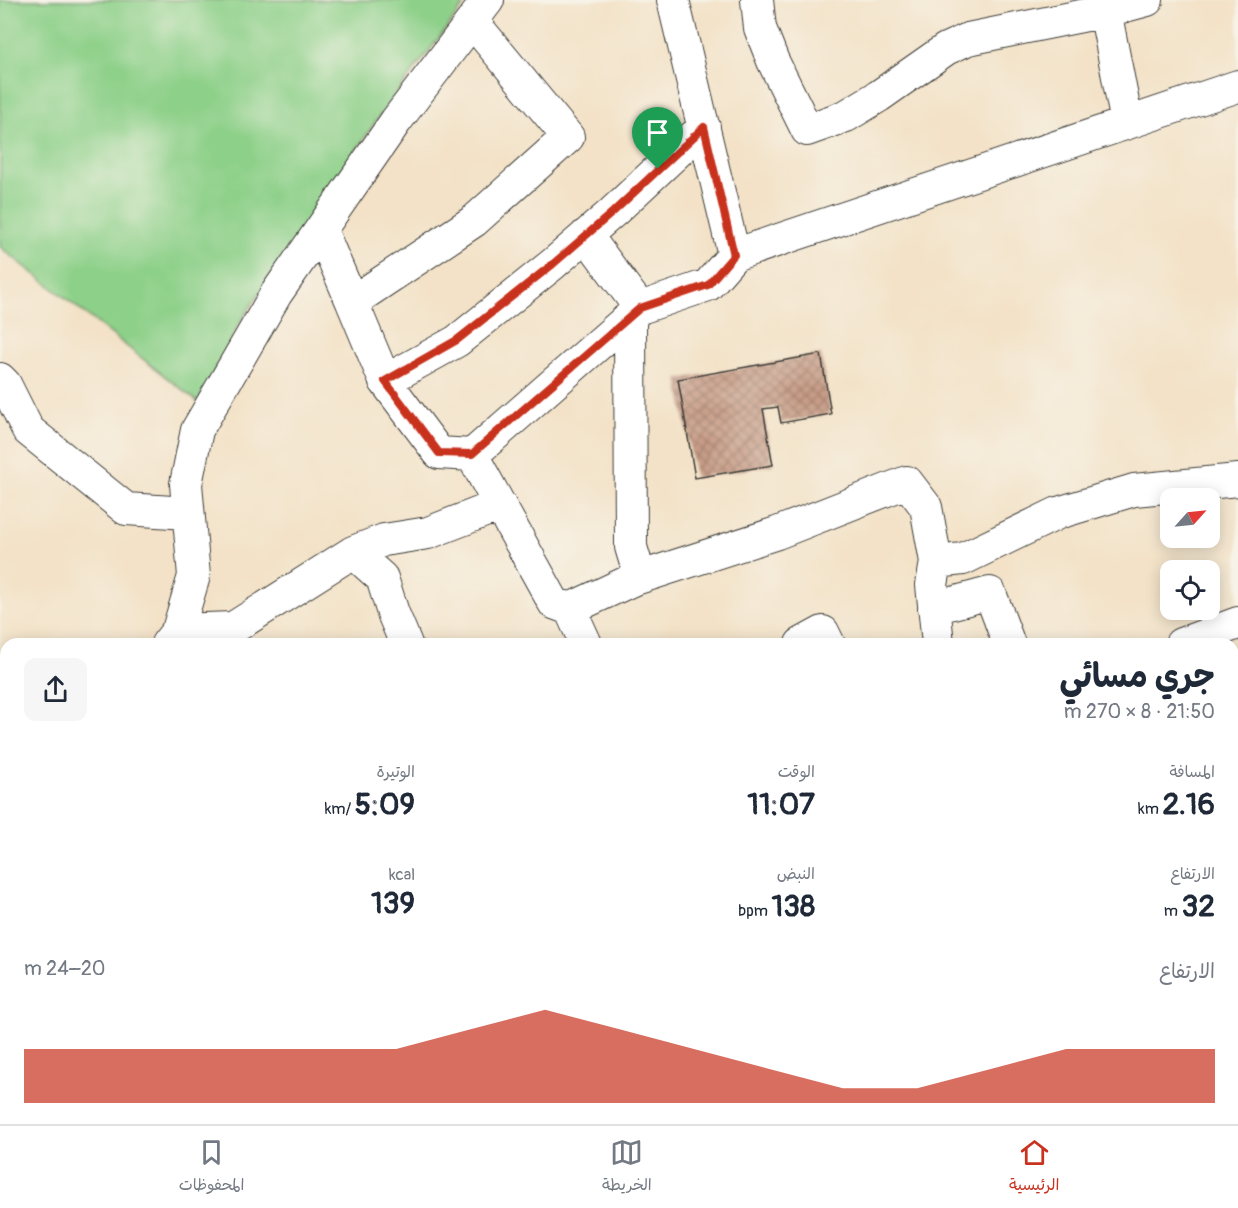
<!DOCTYPE html>
<html lang="ar">
<meta charset="utf-8">
<style>
body{margin:0;font-family:Pangolin,"Playpen Sans Arabic",sans-serif;background:#f6f6f7;color:#1f2937;direction:rtl;height:100vh;display:flex;flex-direction:column;font-size:22px;white-space:nowrap}
*{box-sizing:border-box;margin:0}
p{font-size:20px;color:#747a83}
.icon{flex:none;width:33px;height:33px;fill:none;stroke:currentColor;stroke-width:2;stroke-linecap:round;stroke-linejoin:round}
.map{position:relative;flex:1;overflow:hidden;direction:ltr}
.panel{position:absolute;left:0px;top:638px;width:1239px;height:488px;display:flex;flex-direction:column;background:#fff;border-radius:18px 18px 0 0;box-shadow:0 3px 15px #0003;direction:rtl}
.panel>*{flex:none}
.needle{width:39px;rotate:63deg}
.controls{position:absolute;left:1160px;top:488px;display:grid;gap:12px}
.controls a{display:grid;place-items:center;width:60px;height:60px;border-radius:12px;background:#fff;box-shadow:0 3px 15px #0003;font-size:30px}
.pin{position:absolute;display:grid;place-items:center;width:51px;height:51px;color:#fff;margin:-62px -26px;border-radius:50% 50% 50% 0;rotate:-45deg;box-shadow:0 0 6px #0007}
.pin .icon{rotate:45deg}
.round{display:grid;place-items:center;flex:none;width:63px;height:63px;border-radius:12px;background:#f6f6f7}
.summary{display:flex;align-items:center;justify-content:space-between;height:102px;padding:0 24px}
h1{font-size:33px;font-weight:700;line-height:45px}
.metrics{display:grid;grid-template-columns:repeat(3,1fr);gap:9px;height:102px;padding:6px 24px}
.metrics div{display:grid;align-content:center}
.metrics b{font-size:30px;font-weight:700}
.metrics small{font-size:16px;font-weight:400}
.metrics p{font-size:16px}
.chart{height:168px;padding:12px 24px}
.chart p{display:flex;justify-content:space-between}
.chart svg{width:100%;height:108px;margin-top:6px;fill:#c8321e;opacity:.7}
.tab-bar{display:flex;justify-content:space-around;align-items:center;height:84px;border-top:2px solid #e0e1e3;background:#fff;font-size:16px;color:#747a83}
.tab-bar a{display:grid;justify-items:center;gap:3px}
.tab-bar .current{color:#c8321e}
.map>svg:first-child{display:block}
</style>
<div class="map">
<svg width="1238" height="1124" viewBox="0 0 1238 1124">
<defs>
<pattern id="building-cross-hatch" width="8" height="8" patternUnits="userSpaceOnUse" patternTransform="scale(1.5)"><rect width="8" height="8" fill="#c89d87"/><path d="M0 0l8 8M0 8l8-8" fill="none" stroke="#a27f6e"/></pattern>
</defs>
<rect width="100%" height="100%" fill="#f7f3e8"/>
<filter id="ink" filterUnits="userSpaceOnUse"><feTurbulence type="fractalNoise" baseFrequency=".0167" numOctaves="2"/><feDisplacementMap in="SourceGraphic" scale="12" xChannelSelector="R" yChannelSelector="G"/><feConvolveMatrix kernelMatrix="1 2 1 2 8 2 1 2 1" color-interpolation-filters="sRGB"/></filter>
<filter id="wash" filterUnits="userSpaceOnUse"><feTurbulence type="fractalNoise" baseFrequency=".008" numOctaves="4" result="noise"/><feDisplacementMap in="SourceGraphic" scale="24" xChannelSelector="R" yChannelSelector="G"/><feGaussianBlur stdDeviation="1.35" result="paint"/><feColorMatrix in="noise" values="0 0 0 0 0 0 0 0 0 0 0 0 0 0 0 0 0 1.4 0 .05"/><feComposite in="paint" operator="in"/></filter>
<g filter="url(#wash)">
<rect width="100%" height="100%" fill="#f3e2c7"/>
<path fill="#8dd089" stroke="#547652" stroke-width="1.5" d="M0,0H468L380,115L239,324L198,402L0,247Z"/>
<g id="blocks">
<path fill="url(#building-cross-hatch)" d="M821,354L831,414L781,423L778,407L763,409L773,465L695,478L678,379Z"/>
</g>
</g>
<g filter="url(#ink)">
<use href="#blocks" fill-opacity="0" stroke="#3c3a36" stroke-width="1.5"/>
<g fill="none" stroke-linecap="round" stroke-linejoin="round">
<g stroke="#3c3a36" stroke-width="34">
<path id="minor" d="M673,0L734,255
M757,0L760,28L773,61L807,130L846,116L879,96L946,49L968,39L1106,11L1147,0
M1103,0L1127,123
M704,127L613,212L553,264L457,341L385,381L439,453L472,455L640,308L708,285L734,255L1238,86
M321,230L352,302
M586,235L640,308
M630,317L631,547L640,577
M0,379L5,384L28,430L126,509L188,513
M385,381L352,302L474,221L568,137L472,21
M472,455L554,603L570,609L586,644
M353,552L382,578L393,613L406,644
M936,562L963,559L1058,513L1134,490L1238,480
M934,608L990,593L1009,644
M570,609L632,580L777,533L907,482L926,507L936,562L932,585L938,644
M178,630L233,628L353,552L384,540L428,533L500,505
M167,644L178,630L194,576L186,484L197,430L276,294L396,121L488,0
M801,644L823,632L829,644
M1181,644L1238,623
M1233,750L1238,749
M0,854L6,846
M0,879L6,886
M179,1119L183,1124
M315,1119L325,1124
M704,1119L708,1124
M925,1119L928,1124
M1069,1119L1071,1124
M417,1124L429,1119
M614,1124L625,1119"/>
</g>
<use href="#minor" stroke="#fff" stroke-width="32"/>
</g>
</g>
<g fill="none" stroke-linecap="round" stroke-linejoin="round" filter="url(#ink)">
<g stroke="#fff" stroke-width="12">
<path id="route" d="M704,127L734,255L708,285L640,308L472,454L439,453L385,381L457,340L553,264L613,212Z"/>
</g>
<use href="#route" stroke="#c8321e" stroke-width="8"/>
</g>
</svg>
<div class="controls">
<a><svg class="needle" viewBox="-14 -14 28 28"><path d="M0-13l5 13h-10z" fill="#e53935"/><path d="M0 13l5-13h-10z" fill="#747a83"/></svg></a>
<a><svg class="icon" aria-label="locate" viewBox="0 0 24 24"><circle cx="12" cy="12" r="6"/><path d="M12 2v4M12 18v4M2 12h4M18 12h4"/></svg></a>
</div>
<div class="pin" style="left:658px;top:169px;background:#1e9e55"><svg class="icon" aria-label="arrive" viewBox="0 0 24 24"><path d="M6 21V4h12l-3 4 3 4H6"/></svg></div>
<section class="panel">
<div class="summary"><div><h1>جري مسائي</h1><p>21:50 · 8 × 270 m</p></div><a class="round"><svg class="icon" aria-label="share" viewBox="0 0 24 24"><path d="M12 15V3M7 8l5-5 5 5M5 13v7h14v-7"/></svg></a></div>
<div class="metrics">
<div><p>المسافة</p><b>2.16<small> km</small></b></div>
<div><p>الوقت</p><b>11:07</b></div>
<div><p>الوتيرة</p><b>5:09<small> /km</small></b></div>
</div>
<div class="metrics">
<div><p>الارتفاع</p><b>32<small> m</small></b></div>
<div><p>النبض</p><b>138<small> bpm</small></b></div>
<div><p>kcal</p><b>139</b></div>
</div>
<div class="chart"><p><span>الارتفاع</span>20–24 m</p>
<svg viewBox="0 0 160 44" preserveAspectRatio="none"><path d="M0 44V22L10 22L20 22L30 22L40 22L50 22L60 14L70 6L80 14L90 22L100 30L110 38L120 38L130 30L140 22L150 22L160 22V44z"/></svg>
</div>
</section>
</div>
<nav class="tab-bar">
<a class="current"><svg class="icon" aria-label="home" viewBox="0 0 24 24"><path d="M3 11l9-7 9 7M6 9v11h12V9"/></svg>الرئيسية</a>
<a><svg class="icon" aria-label="map" viewBox="0 0 24 24"><path d="M3 6l6-2 6 2 6-2v14l-6 2-6-2-6 2zM9 4v14M15 6v14"/></svg>الخريطة</a>
<a><svg class="icon" aria-label="saved" viewBox="0 0 24 24"><path d="M7 4h10v16l-5-4-5 4z"/></svg>المحفوظات</a>
</nav>
